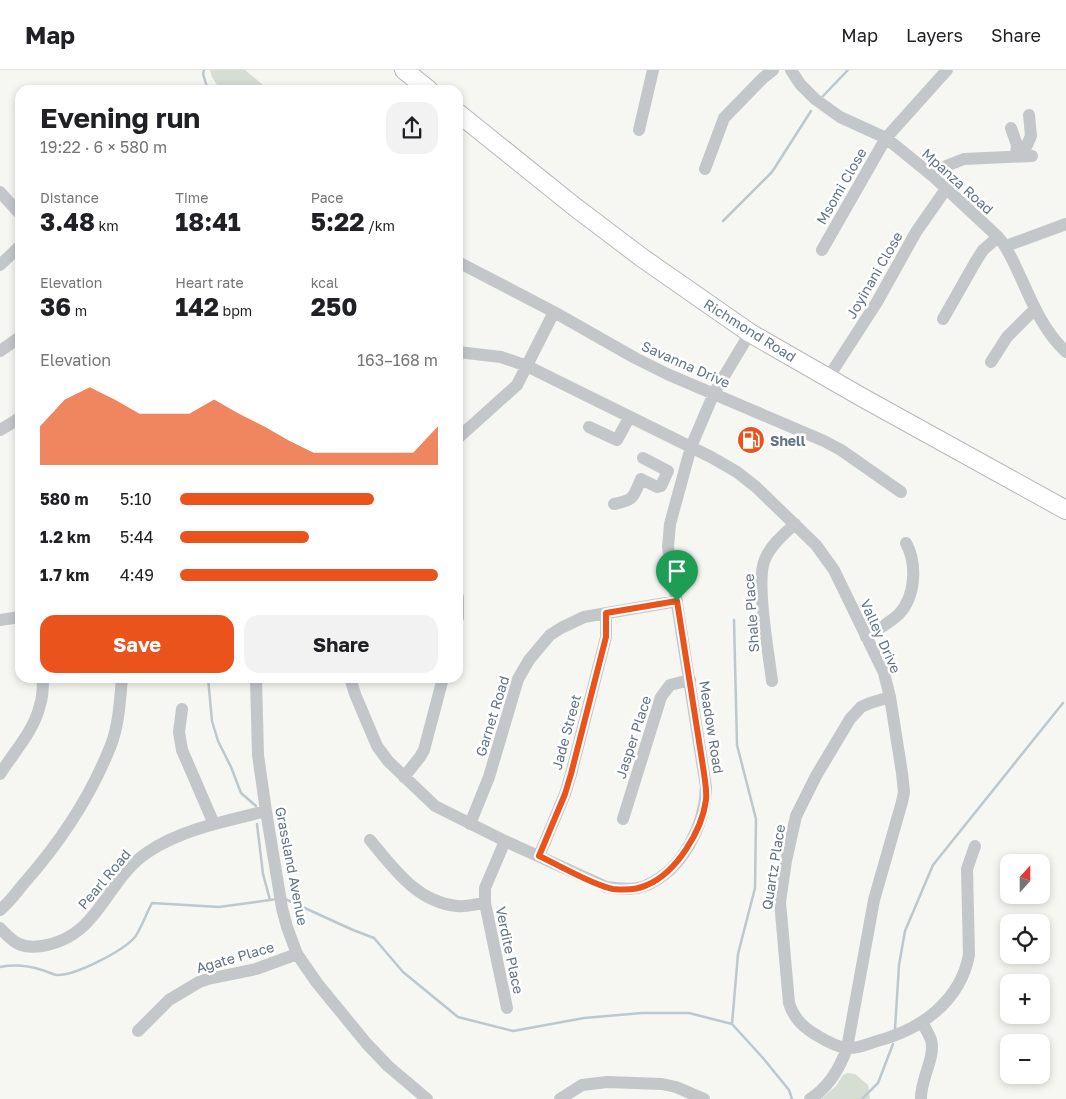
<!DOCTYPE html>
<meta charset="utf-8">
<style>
body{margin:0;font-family:"Golos Text",sans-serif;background:#f2f2f2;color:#202124;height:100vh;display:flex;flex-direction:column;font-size:19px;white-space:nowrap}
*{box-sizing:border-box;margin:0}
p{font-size:16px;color:#757577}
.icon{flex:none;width:28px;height:28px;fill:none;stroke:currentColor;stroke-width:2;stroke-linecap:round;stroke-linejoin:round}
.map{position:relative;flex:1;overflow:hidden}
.drawer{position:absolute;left:15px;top:15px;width:448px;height:598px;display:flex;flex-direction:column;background:#fff;border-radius:15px;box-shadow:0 2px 8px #0003}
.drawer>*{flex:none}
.needle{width:32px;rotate:21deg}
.tools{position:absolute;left:1000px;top:784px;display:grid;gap:10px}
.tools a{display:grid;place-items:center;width:50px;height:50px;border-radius:10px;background:#fff;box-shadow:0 2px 8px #0003;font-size:25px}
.pin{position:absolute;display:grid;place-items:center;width:42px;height:42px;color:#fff;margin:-51px -21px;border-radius:50% 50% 50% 0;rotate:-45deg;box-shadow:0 0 5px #0007}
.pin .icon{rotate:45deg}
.round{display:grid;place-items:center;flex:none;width:52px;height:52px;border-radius:15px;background:#f2f2f2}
.summary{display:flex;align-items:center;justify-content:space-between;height:85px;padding:0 25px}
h1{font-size:28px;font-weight:700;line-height:38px}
.figures{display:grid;grid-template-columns:repeat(3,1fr);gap:8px;height:85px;padding:5px 25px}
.figures div{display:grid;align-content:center}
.figures b{font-size:25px;font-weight:700}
.figures small{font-size:14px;font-weight:400}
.figures p{font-size:14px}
.chart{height:140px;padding:10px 25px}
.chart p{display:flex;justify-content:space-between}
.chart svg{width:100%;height:90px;margin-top:5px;fill:#eb531d;opacity:.7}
.action{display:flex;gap:10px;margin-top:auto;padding:10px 25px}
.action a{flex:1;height:58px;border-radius:15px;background:#eb531d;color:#fff;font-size:20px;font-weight:700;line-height:58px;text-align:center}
.action a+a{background:#f2f2f2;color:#202124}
ul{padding:0 25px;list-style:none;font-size:16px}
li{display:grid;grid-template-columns:80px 60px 1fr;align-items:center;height:38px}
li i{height:12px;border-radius:6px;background:#eb531d}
header{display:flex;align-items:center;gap:30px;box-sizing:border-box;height:70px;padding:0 25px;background:#fff;border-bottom:1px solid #e0e0e0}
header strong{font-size:24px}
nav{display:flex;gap:28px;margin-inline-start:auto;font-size:18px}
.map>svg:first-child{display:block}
</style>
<header>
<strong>Map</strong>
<nav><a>Map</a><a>Layers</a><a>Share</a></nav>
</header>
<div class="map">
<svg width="1066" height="1029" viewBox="0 0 1066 1029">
<rect width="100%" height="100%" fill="#f6f6f2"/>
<path fill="#d6ddd3" d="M210,0H245L269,20H220L212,7Z
M847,1003L855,1004L868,1015L870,1029H821L836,1016L843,1005Z"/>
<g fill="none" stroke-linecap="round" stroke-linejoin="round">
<path stroke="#bcc8cd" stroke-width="2.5" d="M204,0L203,4L208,20
M823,26L848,0
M723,151L772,102L811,41
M208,608L212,651L218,671L231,697L241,723L256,736
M257,754L263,804L270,830
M285,829L353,860L374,868L403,902L458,947L513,961L584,948L642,943H689L732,954L763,988L789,1020L792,1029
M0,897C15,894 27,895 42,900C46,901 52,904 56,905C75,906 123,881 135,867C140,861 147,842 152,833L219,837L277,829
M732,954L738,884L755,818L756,749L737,675L734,550
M895,959L899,895L905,861L933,795L1063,633
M862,1029L878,1013L893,974"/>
<g stroke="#b5b9bc" stroke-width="20">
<path id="highway" d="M404,0L429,20
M458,43L575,137L641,187L750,263L865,329L1066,440"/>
</g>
<path stroke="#c3c7ca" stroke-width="12" d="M791,0L800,14L815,29L840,47L886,68L934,107L998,167C1009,179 1014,194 1021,208C1033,235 1044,261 1066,282
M1011,58L1017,75L1016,86
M639,60L653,0
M1022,86L1031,66L1029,45
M705,99L724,48L763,8L773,0
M934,107L946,96L964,89L1032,86
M0,122L20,144
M1006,176L1066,154
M822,180L886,68L947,0
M458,192L554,242L635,288L667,304L824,371L841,380L901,422
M0,195L20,176
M943,249L976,191L983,180L998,167
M0,281L20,267
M458,282L501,287L527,296L711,387L737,402L756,417L816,475L834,500L884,603L890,627L902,703L904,722L902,732L874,830L847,978C840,998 829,1017 810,1029
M991,292L1007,267L1035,239
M828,308L877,232L916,162L946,119
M589,357L617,370L629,348
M0,360L20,348
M458,368L517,315L554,242
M614,434C634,430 633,428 641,409L657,417L661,416L668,401L643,388
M458,527V548
M0,550L20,547
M866,567C876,560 890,553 899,544C916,526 917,493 906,473
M256,608L258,685L266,741L282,838L287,857L297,884L317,913L367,974L388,996L427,1029
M350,608L355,624L377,676L388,691L435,736L505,771L606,817C619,819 635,821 647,815C683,799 705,755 706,717L668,477L670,454L691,377L714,323L750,263
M772,611C769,585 755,510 765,489C771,475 784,464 795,454
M890,627L870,633L861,637L850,649L816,706L796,746L786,791L780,832L789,933C794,949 804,958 818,966C826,971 838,977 847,978C856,979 868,974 877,971C920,960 960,932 969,885L967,799L975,776
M182,639L179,662L182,680L214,754
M0,704C14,682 34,661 40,635C43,626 43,617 43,608
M404,707L420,687L424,680L443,608
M623,749L661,627L670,615L690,610
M470,754L489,707L518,609L529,590L550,565L561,558L584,547L677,531
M370,770C394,799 417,832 457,836C466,837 476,834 485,833
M505,771L485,818V833L507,938
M539,786L565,724L571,704L606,567V543
M0,840C10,832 17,821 26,811C61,771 91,726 111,675C119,654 120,630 122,608
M0,858C14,873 21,879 42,876C100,867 105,810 148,782C182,759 227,751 266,741
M138,961L169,930L199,912L208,909L256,899L297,884
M560,1029L582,1015L607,1012L662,1014L676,1017L704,1029
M921,1029C920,1010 936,987 931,970C929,964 925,958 922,952"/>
<use href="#highway" stroke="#fff" stroke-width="18"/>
</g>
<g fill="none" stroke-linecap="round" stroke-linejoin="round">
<g stroke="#fff" stroke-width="10">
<path id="route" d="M677,531L704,703C705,712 707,720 706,730C702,761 676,803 647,815C637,820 623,820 613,819C594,816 557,794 539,786L565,724L571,704L606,567V543Z"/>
</g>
<use href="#route" stroke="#eb531d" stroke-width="6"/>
</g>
<defs>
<g id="fuel-disc" transform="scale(1.4375)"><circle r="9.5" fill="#eb531d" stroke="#fff"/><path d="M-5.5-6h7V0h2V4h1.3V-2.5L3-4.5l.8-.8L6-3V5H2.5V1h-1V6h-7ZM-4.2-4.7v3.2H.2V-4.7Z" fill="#fff"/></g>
</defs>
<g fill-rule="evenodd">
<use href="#fuel-disc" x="751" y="370"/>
</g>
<g text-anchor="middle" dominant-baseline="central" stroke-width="5" stroke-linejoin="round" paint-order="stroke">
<g font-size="14" fill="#637585" stroke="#fff">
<text transform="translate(958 111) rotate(42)">Mpanza Road</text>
<text transform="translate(841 116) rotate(-60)">Msomi Close</text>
<text transform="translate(874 205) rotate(-60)">Joyinani Close</text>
<text transform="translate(750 260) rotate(32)">Richmond Road</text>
<text transform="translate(686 294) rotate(24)">Savanna Drive</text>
<text transform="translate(751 543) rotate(-94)">Shale Place</text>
<text transform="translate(881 566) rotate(66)">Valley Drive</text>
<text transform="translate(492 646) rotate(-73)">Garnet Road</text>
<text transform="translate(712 657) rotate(81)">Meadow Road</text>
<text transform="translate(566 662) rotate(-75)">Jade Street</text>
<text transform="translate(633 667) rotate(-72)">Jasper Place</text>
<text transform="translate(292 796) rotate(79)">Grassland Avenue</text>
<text transform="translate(773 797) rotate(-81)">Quartz Place</text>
<text transform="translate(104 809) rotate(-50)">Pearl Road</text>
<text transform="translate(510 880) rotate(78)">Verdite Place</text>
<text transform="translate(235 887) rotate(-16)">Agate Place</text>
</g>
<g font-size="14" font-weight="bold" fill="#637585" stroke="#fff" text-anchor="start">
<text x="770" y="370">Shell</text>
</g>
</g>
</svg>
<div class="tools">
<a><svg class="needle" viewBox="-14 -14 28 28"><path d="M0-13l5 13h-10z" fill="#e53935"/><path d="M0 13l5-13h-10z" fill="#757577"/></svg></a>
<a><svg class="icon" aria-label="locate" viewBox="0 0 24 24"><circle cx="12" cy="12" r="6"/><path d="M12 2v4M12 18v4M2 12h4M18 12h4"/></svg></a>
<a>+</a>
<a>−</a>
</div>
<div class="pin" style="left:677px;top:531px;background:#1e9e55"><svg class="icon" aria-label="arrive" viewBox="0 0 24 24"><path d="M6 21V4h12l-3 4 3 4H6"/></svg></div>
<section class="drawer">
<div class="summary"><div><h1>Evening run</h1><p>19:22 · 6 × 580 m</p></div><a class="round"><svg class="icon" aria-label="share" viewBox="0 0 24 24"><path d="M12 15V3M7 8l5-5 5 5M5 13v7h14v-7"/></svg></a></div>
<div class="figures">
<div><p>Distance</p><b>3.48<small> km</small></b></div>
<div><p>Time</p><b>18:41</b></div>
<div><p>Pace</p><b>5:22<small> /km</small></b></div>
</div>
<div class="figures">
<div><p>Elevation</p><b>36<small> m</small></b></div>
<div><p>Heart rate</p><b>142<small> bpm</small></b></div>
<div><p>kcal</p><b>250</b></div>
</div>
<div class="chart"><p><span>Elevation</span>163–168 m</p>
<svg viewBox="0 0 160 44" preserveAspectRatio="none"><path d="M0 44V25L10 12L20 6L30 12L40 19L50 19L60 19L70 12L80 19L90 25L100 32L110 38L120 38L130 38L140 38L150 38L160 25V44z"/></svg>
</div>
<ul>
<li><b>580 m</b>5:10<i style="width:75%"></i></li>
<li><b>1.2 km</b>5:44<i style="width:50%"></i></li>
<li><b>1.7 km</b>4:49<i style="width:100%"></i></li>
</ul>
<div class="action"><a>Save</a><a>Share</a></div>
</section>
</div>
